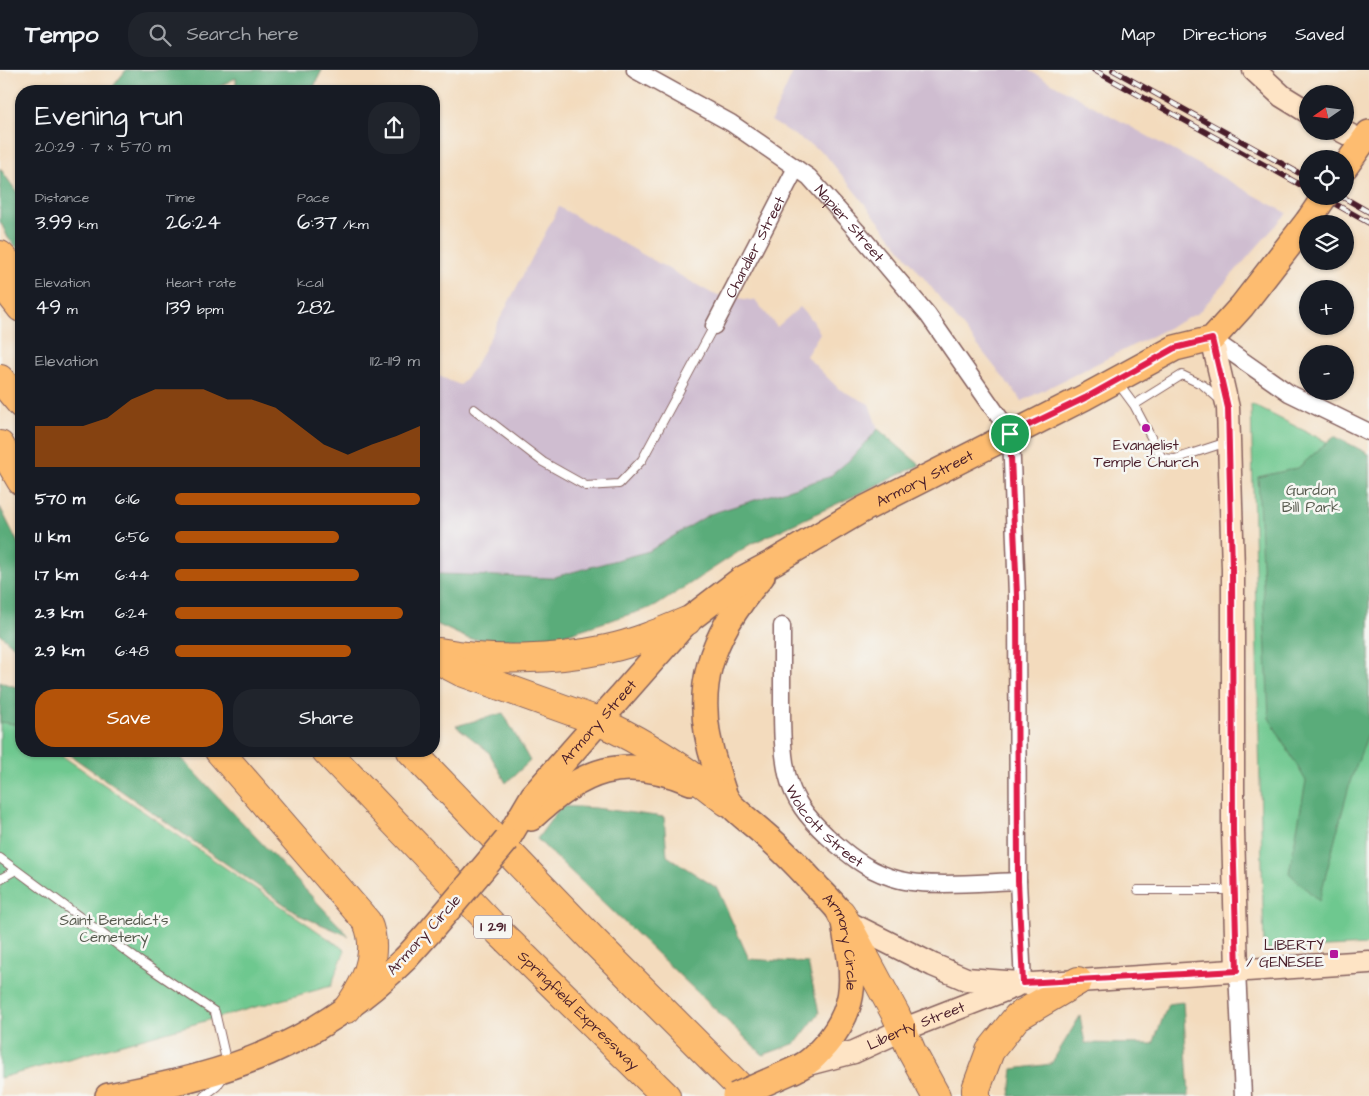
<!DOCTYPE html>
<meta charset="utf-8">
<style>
body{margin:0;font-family:"Architects Daughter",sans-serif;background:#20242c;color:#f1f3f6;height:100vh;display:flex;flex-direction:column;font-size:19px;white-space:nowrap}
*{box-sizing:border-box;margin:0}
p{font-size:16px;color:#9ea1a6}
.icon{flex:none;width:28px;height:28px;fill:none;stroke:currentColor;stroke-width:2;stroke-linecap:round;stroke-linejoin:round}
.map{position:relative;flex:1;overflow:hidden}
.drawer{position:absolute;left:15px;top:15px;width:425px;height:672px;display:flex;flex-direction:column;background:#171b24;border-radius:20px;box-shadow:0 1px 4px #0004}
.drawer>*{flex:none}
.needle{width:32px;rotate:256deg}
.tools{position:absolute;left:1299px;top:15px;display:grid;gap:10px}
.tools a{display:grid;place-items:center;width:55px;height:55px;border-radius:50%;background:#171b24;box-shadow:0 1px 4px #0004;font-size:25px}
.pin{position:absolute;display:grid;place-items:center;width:42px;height:42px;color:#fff;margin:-21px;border:2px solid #fff;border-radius:50%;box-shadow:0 1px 5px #0007}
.round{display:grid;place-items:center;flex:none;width:52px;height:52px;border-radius:20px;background:#20242c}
.overview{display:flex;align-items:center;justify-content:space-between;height:85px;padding:0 20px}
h1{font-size:28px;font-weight:600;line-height:38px}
.metrics{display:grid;grid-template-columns:repeat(3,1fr);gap:8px;height:85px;padding:5px 20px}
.metrics div{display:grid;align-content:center}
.metrics b{font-size:21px;font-weight:600}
.metrics small{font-size:14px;font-weight:400}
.metrics p{font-size:14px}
.chart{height:140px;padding:10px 20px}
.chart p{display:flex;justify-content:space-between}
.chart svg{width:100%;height:90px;margin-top:5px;fill:#b45309;opacity:.7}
.button{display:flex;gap:10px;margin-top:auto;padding:10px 20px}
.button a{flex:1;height:58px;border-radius:20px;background:#b45309;color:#fff;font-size:20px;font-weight:600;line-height:58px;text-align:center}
.button a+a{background:#20242c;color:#f1f3f6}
ul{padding:0 20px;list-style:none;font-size:16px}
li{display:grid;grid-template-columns:80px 60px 1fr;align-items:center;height:38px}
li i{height:12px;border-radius:6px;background:#b45309}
header{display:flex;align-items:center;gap:30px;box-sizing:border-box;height:70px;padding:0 25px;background:#171b24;border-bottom:1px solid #363941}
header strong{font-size:24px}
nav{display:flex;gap:28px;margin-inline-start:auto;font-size:18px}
.search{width:350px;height:45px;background:#20242c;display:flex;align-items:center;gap:12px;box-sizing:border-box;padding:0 18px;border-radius:20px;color:#9ea1a6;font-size:19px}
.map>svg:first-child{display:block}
</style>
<header>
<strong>Tempo</strong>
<div class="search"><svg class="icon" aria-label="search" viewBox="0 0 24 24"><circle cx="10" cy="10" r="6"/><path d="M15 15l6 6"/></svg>Search here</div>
<nav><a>Map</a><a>Directions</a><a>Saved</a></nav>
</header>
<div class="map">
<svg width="1369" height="1026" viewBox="0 0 1369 1026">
<rect width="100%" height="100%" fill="#f6f6f2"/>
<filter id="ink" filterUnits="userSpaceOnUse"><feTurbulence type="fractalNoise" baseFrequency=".02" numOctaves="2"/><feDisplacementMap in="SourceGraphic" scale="10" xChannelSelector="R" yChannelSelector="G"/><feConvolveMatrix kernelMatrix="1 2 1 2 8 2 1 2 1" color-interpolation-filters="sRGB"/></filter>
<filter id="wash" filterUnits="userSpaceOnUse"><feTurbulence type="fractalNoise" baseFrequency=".0096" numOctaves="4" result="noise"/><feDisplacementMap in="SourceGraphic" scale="20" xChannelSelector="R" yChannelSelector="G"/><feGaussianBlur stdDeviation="1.12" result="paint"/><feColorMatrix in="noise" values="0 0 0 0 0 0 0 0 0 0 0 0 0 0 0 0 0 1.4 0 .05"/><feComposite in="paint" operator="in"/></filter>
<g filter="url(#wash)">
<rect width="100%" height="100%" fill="#f3dbbd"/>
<path fill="#cfbdd0" d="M794,0H1028L1287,143L1198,243L1022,331L824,83L771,51Z
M559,137L713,224L756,231L777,257L800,237L813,251L820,263L806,286L839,319L869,334L878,359L853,387L829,407L710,444L649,481L551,508L440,504L434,502V304L460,315L474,298Z"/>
<path fill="#6ec88f" stroke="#5c745d" d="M1251,334L1369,393V875L1264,880Z
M0,644L21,658V681H55L345,880L331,916L0,1008Z"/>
<path fill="#5aac7a" stroke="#526652" d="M126,0H322L312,21H236V8L210,21H112L111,19Z
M0,98L21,128V182L8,168L0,151Z
M878,359L920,395L749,475L656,536L548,570L469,569L434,553V502L440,504L551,508L649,481L710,444L829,407L853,387Z
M1334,366L1369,384V661L1350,712L1319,831L1289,803L1306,711L1269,648L1258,407L1298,398Z
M0,437L21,479V583L0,564Z
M0,612L16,617L21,615V655L0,652Z
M503,643L530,691L506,713L488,681L456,656Z
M64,681H175L349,866L301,846Z
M561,736L595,738L664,747L667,786L717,818L749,889L808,893L819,943L796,973L763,985L537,769Z
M1183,932L1189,1026H1010L1013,999L1051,994L1080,946L1085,973L1153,974L1168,934Z"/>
</g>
<g filter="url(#ink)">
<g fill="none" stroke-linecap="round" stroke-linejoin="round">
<g stroke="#85615e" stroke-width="10">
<path id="service" d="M1117,312L1134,335L1162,388L1175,389L1227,372
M1134,335L1182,305L1203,315L1220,330
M474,339L543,392L586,416L619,414L642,390L714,256
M0,788L138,890L215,942L227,994
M0,809L16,800
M1138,820H1233
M204,1026L217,1016L224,1006"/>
</g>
<g stroke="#85615e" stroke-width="19">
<g id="minor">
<path id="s1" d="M635,0L731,53L809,107L857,161L928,245L1011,364L1017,526L1018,811L1023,913"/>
<path id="s2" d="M714,256L796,98"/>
<path d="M1212,269L1289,323L1369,362"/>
<path id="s3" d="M782,556C782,582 782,607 782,632C782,656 782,680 787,704C793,730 808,748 827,766C846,783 865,799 890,807C923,819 982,812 1018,811"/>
<path d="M1237,901L1243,1026"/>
</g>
</g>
<g stroke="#85615e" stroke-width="25">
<g id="secondary">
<path d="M1254,0L1282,26L1308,42"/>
<path d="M1342,61L1363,72"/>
<path d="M1212,269L1228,338L1233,499V761L1237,901"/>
<path d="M845,851L933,895L966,909L1032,914L1369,892"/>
<path id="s4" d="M808,994L854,982L902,960L1015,916"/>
</g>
</g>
<g stroke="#85615e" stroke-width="28">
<g id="primary">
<path d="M1345,97L1369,63"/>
<path id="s5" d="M762,506C710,565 690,621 716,698C719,707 723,726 729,733C739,744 752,753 763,763C783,780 802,800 819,819C826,826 834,834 840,842C845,849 845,862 847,871C856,912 854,941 826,974C814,987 811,992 794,1000"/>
<path d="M531,748C582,700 623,683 691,712"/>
<path id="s6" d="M507,770L533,726L687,551L742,509L774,492L862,440L1085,327L1175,278L1212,269L1242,236L1308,151"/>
<path d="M108,1026C229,1005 317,976 406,888"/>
</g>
</g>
<g stroke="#85615e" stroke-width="30">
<g id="motorway">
<path d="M0,185L21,206"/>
<path d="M0,211L21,238"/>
<path d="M0,309L21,334"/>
<path d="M0,375L21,411"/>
<path d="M439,582C491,592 555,590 607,579C635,573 661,562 687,551"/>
<path d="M434,588L461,602L598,651C645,672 687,700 727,732"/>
<path d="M219,681L367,852C380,882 366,914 347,939"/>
<path id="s7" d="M326,681L499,862L666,1026"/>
<path d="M411,681L594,871L749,1026"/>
<path d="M841,843L896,945L912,982L936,1026"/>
<path d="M976,1026V1019L990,981L1017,947L1078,911"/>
</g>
</g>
<use href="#service" stroke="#fff" stroke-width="8"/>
<use href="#minor" stroke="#fff" stroke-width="16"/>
<use href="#secondary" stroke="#fee4c5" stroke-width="22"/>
<use href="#primary" stroke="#fdbc6f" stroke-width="25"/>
<use href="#motorway" stroke="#fdbc6f" stroke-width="28"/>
<g stroke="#4a1f2b" stroke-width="5.5">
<path id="rail" d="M1094,0L1308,119
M1113,0L1308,108
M1321,126L1369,153
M1341,126L1369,142"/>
</g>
<use href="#rail" stroke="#f6f6f2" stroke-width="4" stroke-dasharray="11" stroke-linecap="butt"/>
<g stroke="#85615e" stroke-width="28" stroke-linecap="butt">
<path id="primary-bridge" d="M1308,151L1325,126
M406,888L432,859L507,770
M735,1026L794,1000"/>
</g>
<use href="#primary-bridge" stroke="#fdbc6f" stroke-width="25"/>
</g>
</g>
<g fill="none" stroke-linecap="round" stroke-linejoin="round" filter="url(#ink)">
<g stroke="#fff" stroke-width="10">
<path id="route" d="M1212,269L1228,338L1232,499L1233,761L1237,901L1023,913L1018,811L1017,526L1010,364L1085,328L1175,278Z"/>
</g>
<use href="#route" stroke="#e11d48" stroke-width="6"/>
</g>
<g fill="#b5179e" stroke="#f6f6f2" stroke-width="2">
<circle cx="1146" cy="358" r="5"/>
<rect x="1329" y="879" width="10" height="10" rx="2.5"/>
</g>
<g text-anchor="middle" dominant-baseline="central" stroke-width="5" stroke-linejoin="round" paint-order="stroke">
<rect fill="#f6f6f2" stroke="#7e6067" stroke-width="1" x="474" y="845.5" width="38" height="23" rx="4"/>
<g font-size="14" font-weight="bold" fill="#4a1f2b">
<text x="493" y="857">I 291</text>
</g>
<g font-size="15" fill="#4a1f2b" stroke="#f6f6f2">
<text stroke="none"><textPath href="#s1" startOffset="266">Napier Street</textPath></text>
<text stroke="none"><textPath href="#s2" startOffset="89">Chandler Street</textPath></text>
<text stroke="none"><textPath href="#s6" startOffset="562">Armory Street</textPath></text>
<text stroke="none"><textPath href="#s6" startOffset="150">Armory Street</textPath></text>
<text stroke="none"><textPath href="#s3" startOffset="214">Wolcott Street</textPath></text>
<text transform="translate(424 865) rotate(-48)">Armory Circle</text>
<text stroke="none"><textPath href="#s5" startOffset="431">Armory Circle</textPath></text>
<text stroke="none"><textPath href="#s7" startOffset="362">Springfield Expressway</textPath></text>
<text stroke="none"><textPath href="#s4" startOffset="115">Liberty Street</textPath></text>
</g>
<g font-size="15" fill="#4a1f2b" stroke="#f6f6f2">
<text x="1146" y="375">Evangelist<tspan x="1146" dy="17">Temple Church</tspan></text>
<text x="1324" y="875" text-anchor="end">LIBERTY<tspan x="1324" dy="17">/ GENESEE</tspan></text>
</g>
<g font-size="15" fill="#575a4e" stroke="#f6f6f2">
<text x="1311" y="420">Gurdon<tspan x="1311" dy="17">Bill Park</tspan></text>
<text x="114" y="850">Saint Benedict's<tspan x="114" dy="17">Cemetery</tspan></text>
</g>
</g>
</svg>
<div class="tools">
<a><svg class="needle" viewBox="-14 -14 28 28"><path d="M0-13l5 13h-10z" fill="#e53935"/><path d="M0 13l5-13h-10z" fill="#9ea1a6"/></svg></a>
<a><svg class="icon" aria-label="locate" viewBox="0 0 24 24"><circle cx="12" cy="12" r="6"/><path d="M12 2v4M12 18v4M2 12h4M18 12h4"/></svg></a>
<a><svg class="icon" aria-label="layers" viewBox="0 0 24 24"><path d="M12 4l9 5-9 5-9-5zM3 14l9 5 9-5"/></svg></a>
<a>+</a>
<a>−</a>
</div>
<div class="pin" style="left:1010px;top:364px;background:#1e9e55"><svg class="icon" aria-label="arrive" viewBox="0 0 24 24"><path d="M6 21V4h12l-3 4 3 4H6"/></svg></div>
<section class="drawer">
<div class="overview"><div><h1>Evening run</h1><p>20:29 · 7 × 570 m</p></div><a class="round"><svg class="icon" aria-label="share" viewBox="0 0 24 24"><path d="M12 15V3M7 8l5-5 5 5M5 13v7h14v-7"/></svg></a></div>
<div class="metrics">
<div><p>Distance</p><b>3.99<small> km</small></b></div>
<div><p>Time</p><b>26:24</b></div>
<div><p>Pace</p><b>6:37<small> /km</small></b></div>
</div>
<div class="metrics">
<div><p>Elevation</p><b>49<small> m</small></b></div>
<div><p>Heart rate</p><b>139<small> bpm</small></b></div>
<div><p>kcal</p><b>282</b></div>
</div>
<div class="chart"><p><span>Elevation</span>112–119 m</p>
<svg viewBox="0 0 160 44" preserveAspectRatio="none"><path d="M0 44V24L10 24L20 24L30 20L40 11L50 6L60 6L70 6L80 11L90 11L100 15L110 24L120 33L130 38L140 33L150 29L160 24V44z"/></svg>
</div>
<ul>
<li><b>570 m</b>6:16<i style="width:100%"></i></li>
<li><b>1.1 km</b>6:56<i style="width:67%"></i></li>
<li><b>1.7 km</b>6:44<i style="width:75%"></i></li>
<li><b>2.3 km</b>6:24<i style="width:93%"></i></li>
<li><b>2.9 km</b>6:48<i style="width:72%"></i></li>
</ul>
<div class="button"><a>Save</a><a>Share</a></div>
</section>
</div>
